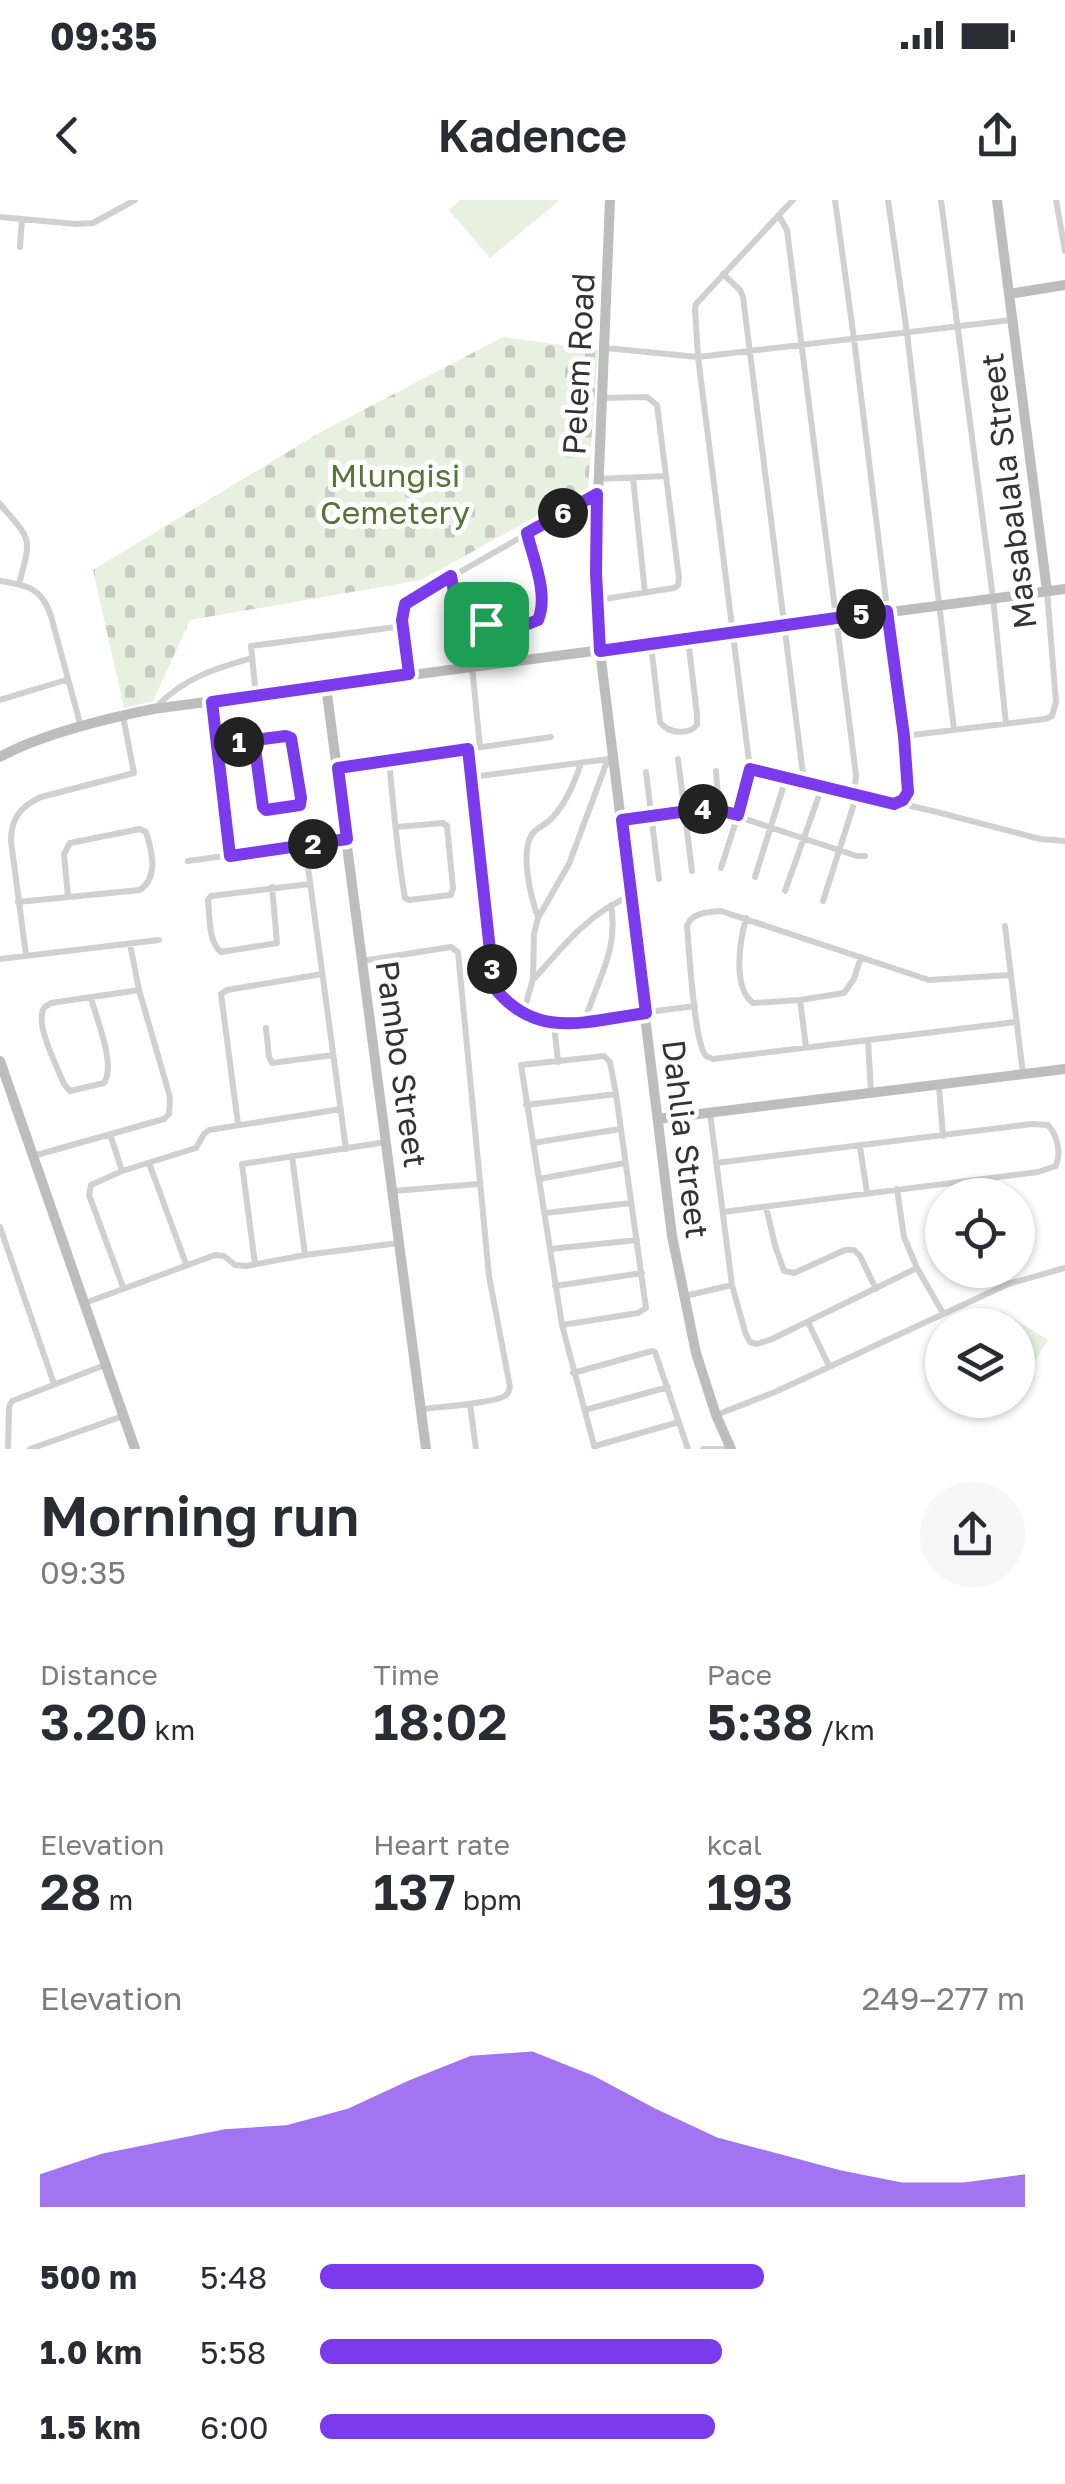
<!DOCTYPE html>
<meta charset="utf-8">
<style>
body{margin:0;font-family:"Golos Text",sans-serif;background:#f7f7f7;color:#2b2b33;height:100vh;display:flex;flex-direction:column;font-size:38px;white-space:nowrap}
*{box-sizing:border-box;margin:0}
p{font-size:32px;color:#7c7c81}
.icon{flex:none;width:55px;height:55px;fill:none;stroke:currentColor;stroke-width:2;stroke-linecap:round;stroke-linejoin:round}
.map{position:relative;height:1249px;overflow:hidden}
.drawer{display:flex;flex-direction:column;background:#fff;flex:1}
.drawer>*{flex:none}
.buttons{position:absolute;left:925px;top:978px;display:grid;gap:20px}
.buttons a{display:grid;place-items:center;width:110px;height:110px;border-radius:50%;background:#fff;box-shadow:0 2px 8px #0004;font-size:50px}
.pin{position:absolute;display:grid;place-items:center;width:85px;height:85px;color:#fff;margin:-42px;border-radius:20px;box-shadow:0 5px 15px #0006}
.km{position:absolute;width:50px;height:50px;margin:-25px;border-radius:50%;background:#222;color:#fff;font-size:28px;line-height:50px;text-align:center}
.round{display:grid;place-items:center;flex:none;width:105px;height:105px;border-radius:52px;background:#f7f7f7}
.overview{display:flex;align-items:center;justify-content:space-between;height:170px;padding:0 40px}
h1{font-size:55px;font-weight:600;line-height:75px}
.metrics{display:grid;grid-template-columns:repeat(3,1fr);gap:15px;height:170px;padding:10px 40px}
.metrics div{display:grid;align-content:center}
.metrics b{font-size:50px;font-weight:600}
.metrics small{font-size:28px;font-weight:400}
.metrics p{font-size:28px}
.chart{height:280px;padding:20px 40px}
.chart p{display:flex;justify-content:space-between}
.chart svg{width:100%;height:180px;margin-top:10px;fill:#7c3aed;opacity:.7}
ul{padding:0 40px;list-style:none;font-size:32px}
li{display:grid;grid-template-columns:160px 120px 1fr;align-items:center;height:75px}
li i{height:25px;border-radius:12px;background:#7c3aed}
.status{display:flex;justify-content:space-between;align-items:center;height:70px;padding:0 50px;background:#fff;direction:ltr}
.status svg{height:28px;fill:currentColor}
header{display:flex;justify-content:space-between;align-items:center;height:130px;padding:0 40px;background:#fff;font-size:45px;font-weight:600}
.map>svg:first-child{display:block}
</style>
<div class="status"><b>09:35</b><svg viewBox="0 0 49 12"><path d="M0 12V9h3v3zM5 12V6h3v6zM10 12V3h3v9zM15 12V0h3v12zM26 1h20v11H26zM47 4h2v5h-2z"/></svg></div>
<header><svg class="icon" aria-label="back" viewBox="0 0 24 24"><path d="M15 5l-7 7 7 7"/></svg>Kadence<svg class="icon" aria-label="share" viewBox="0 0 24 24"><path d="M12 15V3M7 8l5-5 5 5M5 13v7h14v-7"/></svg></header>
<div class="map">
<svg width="1065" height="1249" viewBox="0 0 1065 1249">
<defs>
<pattern id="cemetery-stones" width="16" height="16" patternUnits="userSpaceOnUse" patternTransform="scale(2.5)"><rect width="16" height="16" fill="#e8f0e0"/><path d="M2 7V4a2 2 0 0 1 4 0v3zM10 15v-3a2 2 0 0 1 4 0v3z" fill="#c7cec1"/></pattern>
</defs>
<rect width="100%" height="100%" fill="#fff"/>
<path fill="url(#cemetery-stones)" d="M503,137L598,150L588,288L421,380L190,420L153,501L124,508L93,370L319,233Z"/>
<path fill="#e8f0e0" d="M460,0H560L490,58L449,10Z
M1001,1111L1048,1140L1018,1189V1125H993Z"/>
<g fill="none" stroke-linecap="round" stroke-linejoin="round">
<path stroke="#d0d0d0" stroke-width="6" d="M835,0L854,139L908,579L906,596L894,604
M888,0L907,133L954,530
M941,0L993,398L1006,524
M1056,0L1065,51
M779,16L787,30L856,575L853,607L823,701
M0,17L76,24L93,23L135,0
M20,47L22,19
M723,74L740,90L743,97L804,582
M605,148L698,157L1011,120
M633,278L645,393
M598,279L666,276
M0,304C32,342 32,335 19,384
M451,375L457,411C473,428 517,428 538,420C549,395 533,358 527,333
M0,381C27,385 42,388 51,416L81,527
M598,400L674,388L678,385L679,378L657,205L647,197L602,198
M651,445L660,522C668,534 689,535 697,525V515L688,439
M472,467L480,547
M409,474L402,420L407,402L597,294
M256,496L251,446L403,426
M0,500L66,480
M211,501L231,656
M157,506C186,477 214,469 252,458
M904,536L1045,519L1052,516L1056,502L1047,391
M217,545L289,536L292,540L301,598L300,605L272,611L264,609L253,541
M469,549L496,790L524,815L554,824L695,806
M389,559C393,605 397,652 405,698L409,700L451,695L453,688L447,626L443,623L396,627
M678,559L692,671
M337,568L551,537
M750,569L937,612L1040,639L1065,641
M716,571L719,610
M646,572L659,679
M472,577L609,559
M622,619L685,610L715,609L857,656H865
M305,645L346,949
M188,661L346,639
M721,668L747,587L750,569L698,157L695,109L696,104L793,0
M755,677L786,578
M272,687L277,743L221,752C208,742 210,716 208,700L211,696L310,684
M785,691L822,587
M18,702L140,690C159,677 152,651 146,632L140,629L70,643L64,654L68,697
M538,717C531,698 519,650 533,633C538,627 547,624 552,618C566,603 575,582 581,563
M746,718C740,740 732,787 753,803L800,800L844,793L854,779L861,757
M1005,726L1023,874
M26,755L11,641C11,618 21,606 41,597L134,573L123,516
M0,759L159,740
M362,761L451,747L458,752L489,1076L510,1187C509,1190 509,1193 506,1195C498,1203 436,1207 421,1209
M1010,775L929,780L721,711C709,712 692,712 687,726C689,747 694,844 706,856C708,857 711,858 713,859L1016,822
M535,778C563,746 589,713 630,696
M91,798C97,821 116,864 104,883L70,891L64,884C58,869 34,823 44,808C45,806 49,805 51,803L139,790
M800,800L806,847
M523,814L533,779L534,734L538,718L569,664L608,559
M585,821C597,779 619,751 611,705
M554,824L558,862
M266,828L269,857L272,863L333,855
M868,840L871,892
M939,886L943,936
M526,905L616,894
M710,913L732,1085L746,1135L750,1142L757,1144L772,1139L917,1068
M238,924L221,794L227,790L322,774
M110,934L122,971
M533,943L620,929
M860,947L867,993
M33,956L164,919L169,914L170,897L139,790L130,744
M292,956L305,1055
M149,963L186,1064
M716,963L1032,924L1048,925C1058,936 1061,953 1056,966L1038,972L723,1012
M539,979L625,963
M897,989L904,1037L917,1068L943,1113
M394,991L478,984
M766,1007L775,1045L784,1071L794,1073L845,1050H854L860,1056L876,1089
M545,1013L631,1003
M0,1027L54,1184
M550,1049L637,1040
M255,1064L242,964L386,942
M555,1086L642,1073
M123,1087L89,995L91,985L122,971L196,948L204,934L209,930L341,909
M685,1096L732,1085
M85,1103L215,1055L224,1056L235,1065L246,1066L305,1055L399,1043
M808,1122L829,1166
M562,1125L638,1113L646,1108L616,894L610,862L604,856L521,865L562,1125L595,1249
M573,1173L652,1151L655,1152L688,1249
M470,1204L476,1249
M585,1210L668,1187
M716,1215L775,1192L1008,1084L1065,1068
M595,1246L679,1222
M8,1249L9,1207L12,1201L105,1165
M30,1249L123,1216
M703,1249H723"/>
<path stroke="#bdbdbd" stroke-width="10" d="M610,0L596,346L600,451L672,1036L696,1153L716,1215L731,1249
M997,0L1047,391
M1009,94L1065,85
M326,486L426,1249
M0,557C39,535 108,518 153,509L1065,389
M0,861L135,1249
M658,919L1065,869"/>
</g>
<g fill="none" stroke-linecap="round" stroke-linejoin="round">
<g stroke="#fff" stroke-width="20">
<path id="route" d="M486,424L468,420L458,413L451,376L405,404L402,420L409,474L212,502L217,545L286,536L291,538L301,598L300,605L266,610L263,607L254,541L217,545L230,656L347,639L338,568L468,549L494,787C536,841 587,821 646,813L622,620L710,608L738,615L750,569L894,604L903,600L908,592L904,536L887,411L600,451L596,373L597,294L527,333C533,358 549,395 538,420L528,424H486"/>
</g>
<use href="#route" stroke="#7c3aed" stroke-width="12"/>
</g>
<g text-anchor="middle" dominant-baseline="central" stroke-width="10" stroke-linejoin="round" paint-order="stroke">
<g font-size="32" fill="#333" stroke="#fff">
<text transform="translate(578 164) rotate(-87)">Pelem Road</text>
<text transform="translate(1008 291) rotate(-97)">Masabalala Street</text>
<text transform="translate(402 864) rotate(82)">Pambo Street</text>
<text transform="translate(686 939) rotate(83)">Dahlia Street</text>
</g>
<g font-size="32" fill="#55743a" stroke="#fff">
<text x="395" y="275">Mlungisi<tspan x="395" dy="37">Cemetery</tspan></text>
</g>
</g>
</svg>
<div class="buttons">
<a><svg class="icon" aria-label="locate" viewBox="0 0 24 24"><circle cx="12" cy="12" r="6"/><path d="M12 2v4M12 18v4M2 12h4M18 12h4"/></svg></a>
<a><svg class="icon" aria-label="layers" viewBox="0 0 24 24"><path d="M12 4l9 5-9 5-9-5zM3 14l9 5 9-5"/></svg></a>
</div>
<div class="pin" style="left:486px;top:424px;background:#1e9e55"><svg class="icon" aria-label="arrive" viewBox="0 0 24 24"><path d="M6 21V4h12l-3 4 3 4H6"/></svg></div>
<b class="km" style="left:239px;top:542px">1</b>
<b class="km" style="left:313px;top:644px">2</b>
<b class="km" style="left:492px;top:769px">3</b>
<b class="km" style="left:703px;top:609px">4</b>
<b class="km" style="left:861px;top:414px">5</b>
<b class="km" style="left:563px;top:313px">6</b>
</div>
<section class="drawer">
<div class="overview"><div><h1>Morning run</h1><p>09:35</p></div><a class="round"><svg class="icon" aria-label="share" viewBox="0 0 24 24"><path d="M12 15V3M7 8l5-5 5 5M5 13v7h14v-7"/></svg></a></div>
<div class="metrics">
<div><p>Distance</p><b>3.20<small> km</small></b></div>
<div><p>Time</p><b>18:02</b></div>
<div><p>Pace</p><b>5:38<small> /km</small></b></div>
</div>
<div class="metrics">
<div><p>Elevation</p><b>28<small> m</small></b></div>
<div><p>Heart rate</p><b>137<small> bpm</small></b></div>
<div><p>kcal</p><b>193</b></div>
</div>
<div class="chart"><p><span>Elevation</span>249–277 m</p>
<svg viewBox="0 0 160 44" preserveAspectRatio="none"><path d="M0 44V36L10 31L20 28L30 25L40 24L50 20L60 13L70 7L80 6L90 12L100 20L110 27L120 31L130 35L140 38L150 38L160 36V44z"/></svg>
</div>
<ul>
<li><b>500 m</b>5:48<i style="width:63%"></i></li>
<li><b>1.0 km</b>5:58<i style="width:57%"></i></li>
<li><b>1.5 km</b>6:00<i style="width:56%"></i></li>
</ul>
</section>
